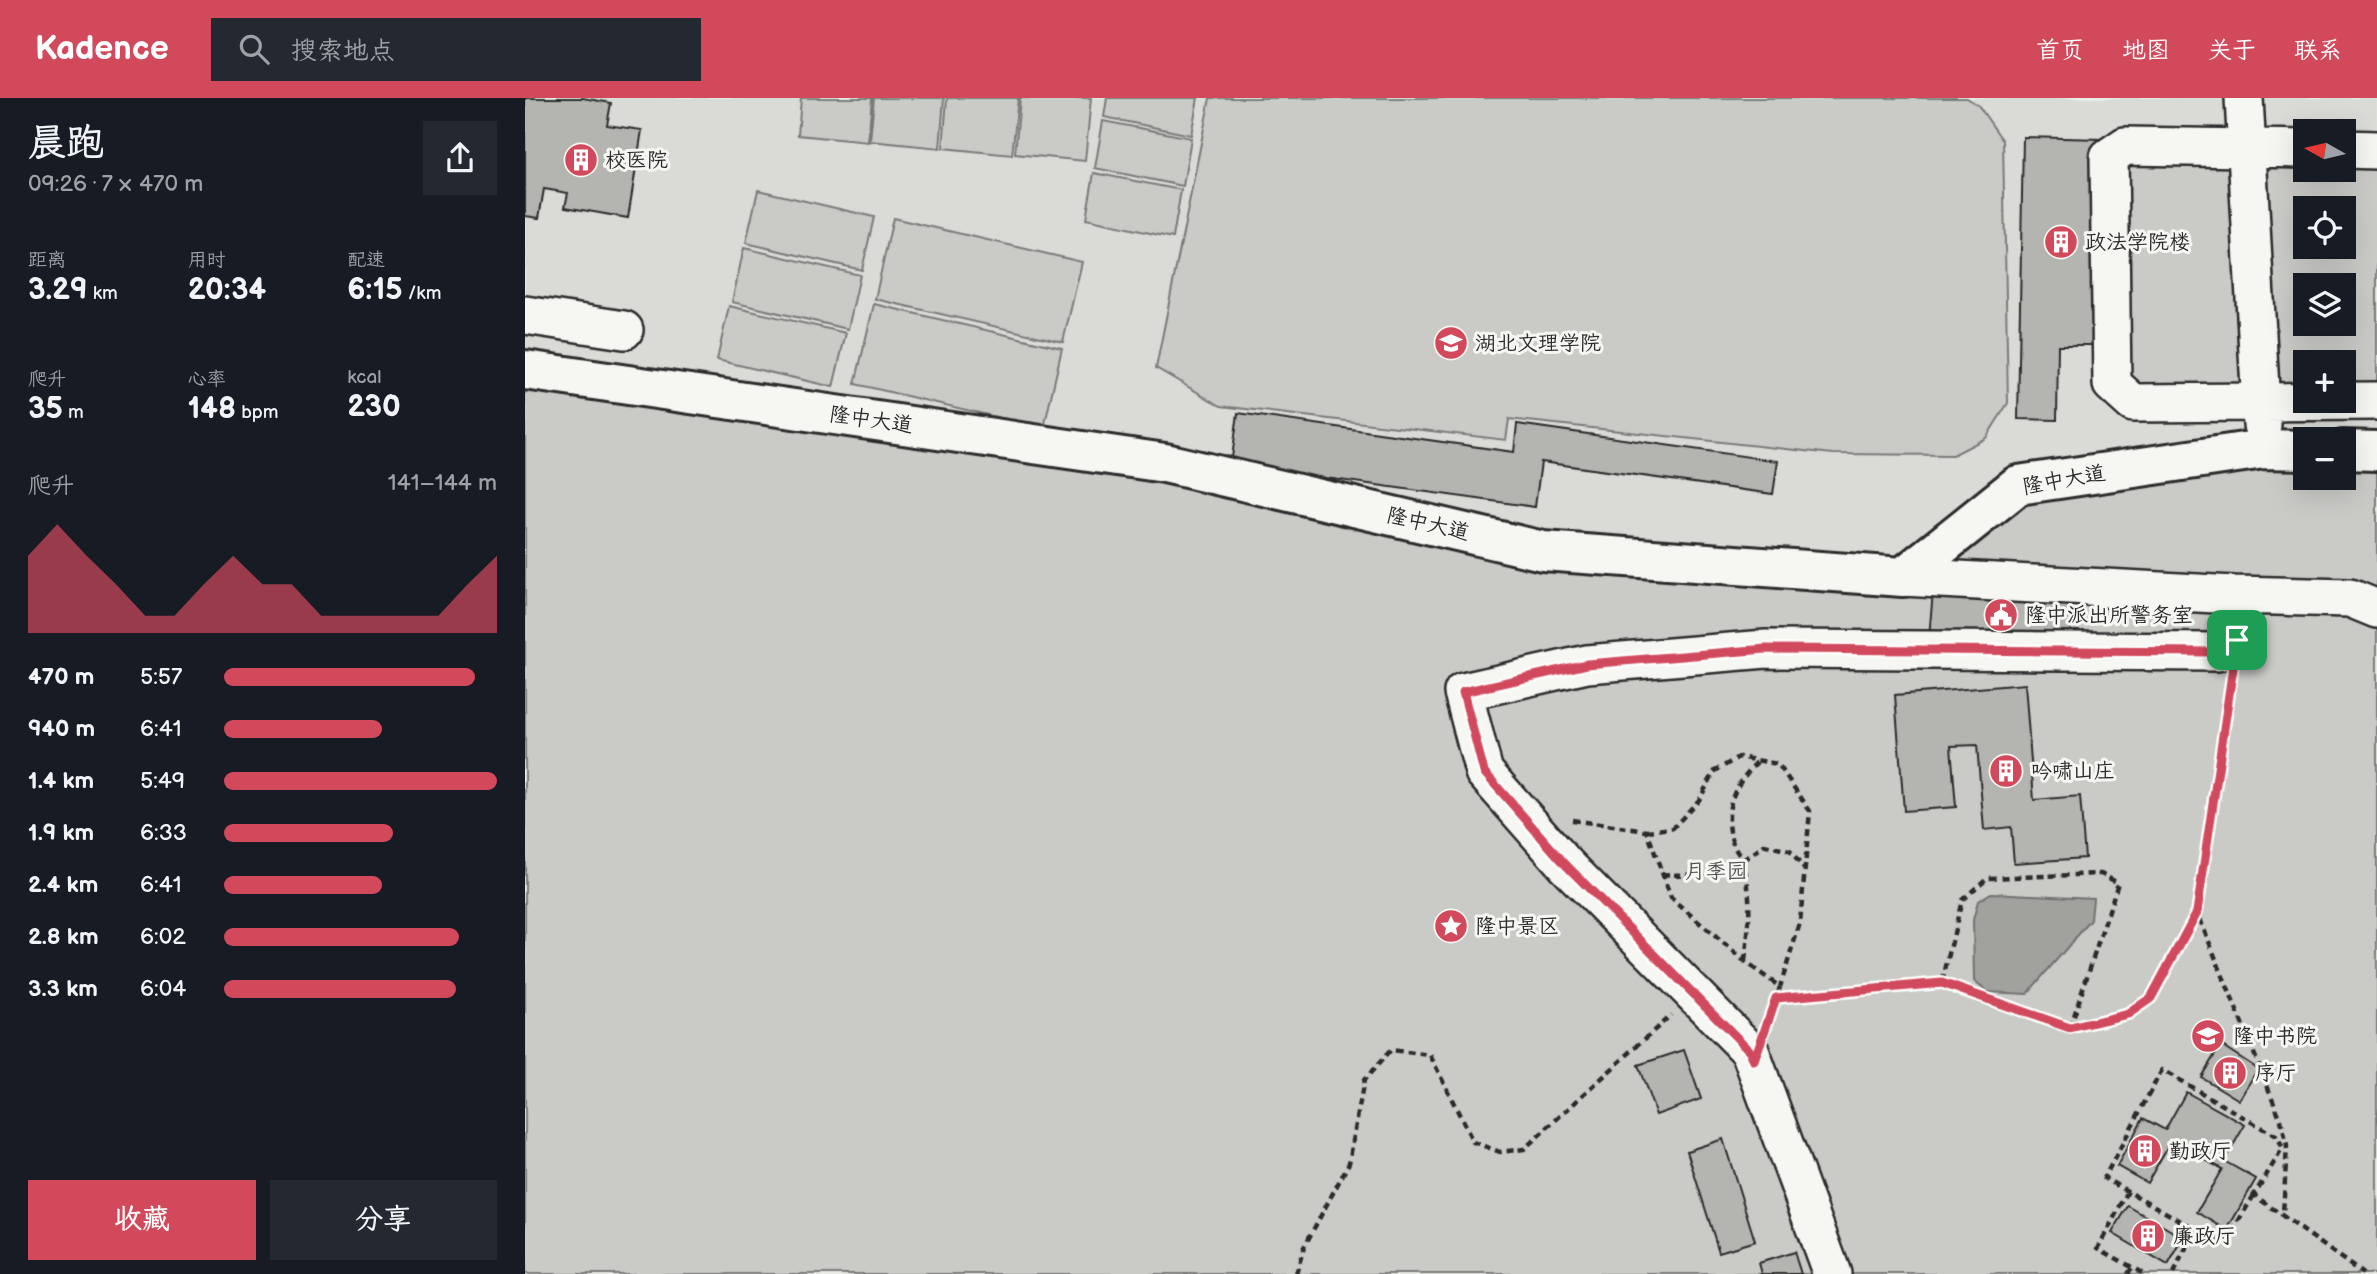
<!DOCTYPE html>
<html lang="zh">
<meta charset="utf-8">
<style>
body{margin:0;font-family:"Balsamiq Sans","LXGW WenKai TC",sans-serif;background:#242831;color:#f1f3f6;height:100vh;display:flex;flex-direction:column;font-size:26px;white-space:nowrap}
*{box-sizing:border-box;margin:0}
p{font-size:23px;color:#9ea1a6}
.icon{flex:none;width:38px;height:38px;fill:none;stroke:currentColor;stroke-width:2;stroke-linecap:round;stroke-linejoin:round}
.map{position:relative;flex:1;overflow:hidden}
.sheet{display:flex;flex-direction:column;background:#171b24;width:525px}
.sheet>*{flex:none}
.needle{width:46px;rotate:278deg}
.controls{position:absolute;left:1768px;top:21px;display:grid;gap:14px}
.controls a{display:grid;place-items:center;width:63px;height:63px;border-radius:0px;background:#171b24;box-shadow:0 7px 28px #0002;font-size:35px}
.pin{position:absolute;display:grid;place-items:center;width:60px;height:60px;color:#fff;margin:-30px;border-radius:14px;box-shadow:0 4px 10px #0006}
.round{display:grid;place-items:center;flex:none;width:74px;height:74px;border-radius:0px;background:#242831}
.overview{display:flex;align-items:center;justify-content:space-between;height:119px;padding:0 28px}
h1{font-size:38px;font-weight:700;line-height:52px}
.stats{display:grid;grid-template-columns:repeat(3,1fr);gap:10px;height:119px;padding:7px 28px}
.stats div{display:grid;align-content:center}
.stats b{font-size:30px;font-weight:700}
.stats small{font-size:19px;font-weight:400}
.stats p{font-size:19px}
.chart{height:196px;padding:14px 28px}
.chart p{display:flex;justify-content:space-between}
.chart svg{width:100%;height:126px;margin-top:7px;fill:#d1495b;opacity:.7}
.cta{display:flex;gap:14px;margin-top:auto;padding:14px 28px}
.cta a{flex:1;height:80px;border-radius:0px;background:#d1495b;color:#fff;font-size:28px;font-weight:700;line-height:80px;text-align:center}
.cta a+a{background:#242831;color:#f1f3f6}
ul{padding:0 28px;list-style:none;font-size:23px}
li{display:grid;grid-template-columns:112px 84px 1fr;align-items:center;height:52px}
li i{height:18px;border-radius:9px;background:#d1495b}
header{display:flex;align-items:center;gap:42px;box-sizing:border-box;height:98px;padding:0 35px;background:#d1495b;color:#fff}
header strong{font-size:33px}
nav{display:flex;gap:38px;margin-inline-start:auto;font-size:24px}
.search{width:490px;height:63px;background:#242831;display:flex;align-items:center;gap:18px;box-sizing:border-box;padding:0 24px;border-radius:0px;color:#9ea1a6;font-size:26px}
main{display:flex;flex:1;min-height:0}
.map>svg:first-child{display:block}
</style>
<header>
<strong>Kadence</strong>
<div class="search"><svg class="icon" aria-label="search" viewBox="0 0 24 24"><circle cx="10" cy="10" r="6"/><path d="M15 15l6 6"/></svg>搜索地点</div>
<nav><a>首页</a><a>地图</a><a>关于</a><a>联系</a></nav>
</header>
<main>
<section class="sheet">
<div class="overview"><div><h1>晨跑</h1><p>09:26 · 7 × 470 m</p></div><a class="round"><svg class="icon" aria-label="share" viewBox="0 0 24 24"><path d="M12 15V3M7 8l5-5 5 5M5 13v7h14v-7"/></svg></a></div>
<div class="stats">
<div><p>距离</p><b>3.29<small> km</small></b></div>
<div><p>用时</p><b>20:34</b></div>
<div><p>配速</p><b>6:15<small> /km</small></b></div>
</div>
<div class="stats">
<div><p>爬升</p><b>35<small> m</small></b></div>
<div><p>心率</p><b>148<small> bpm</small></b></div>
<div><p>kcal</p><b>230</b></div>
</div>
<div class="chart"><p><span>爬升</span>141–144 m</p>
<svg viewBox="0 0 160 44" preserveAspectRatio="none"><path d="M0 44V17L10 6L20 17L30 27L40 38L50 38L60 27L70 17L80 27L90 27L100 38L110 38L120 38L130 38L140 38L150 27L160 17V44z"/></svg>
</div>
<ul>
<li><b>470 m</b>5:57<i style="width:92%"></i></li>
<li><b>940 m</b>6:41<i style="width:58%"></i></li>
<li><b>1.4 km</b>5:49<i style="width:100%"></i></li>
<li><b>1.9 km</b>6:33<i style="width:62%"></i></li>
<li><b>2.4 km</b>6:41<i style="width:58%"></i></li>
<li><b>2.8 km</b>6:02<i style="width:86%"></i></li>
<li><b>3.3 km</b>6:04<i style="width:85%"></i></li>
</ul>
<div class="cta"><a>收藏</a><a>分享</a></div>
</section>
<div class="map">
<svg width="1852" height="1176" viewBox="0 0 1852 1176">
<rect width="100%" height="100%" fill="#eaeae6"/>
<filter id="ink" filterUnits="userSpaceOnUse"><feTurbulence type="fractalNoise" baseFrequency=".0143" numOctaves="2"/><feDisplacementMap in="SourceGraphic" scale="14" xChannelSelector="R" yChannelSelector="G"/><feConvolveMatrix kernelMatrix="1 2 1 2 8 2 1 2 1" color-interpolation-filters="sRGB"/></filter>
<g filter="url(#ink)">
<path fill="#dadad6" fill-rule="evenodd" d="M0,0H1852V353L1818,341H1780L1378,479L1018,453L0,272ZM1780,33H1818V72H1780ZM1780,110H1818V149H1780ZM1780,187H1818V226H1780ZM1780,264H1818V303H1780Z"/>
<path fill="#cacac7" stroke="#7a7a79" stroke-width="2" fill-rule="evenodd" d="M276,0H347L343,44L273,37Z
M349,0H419L415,50L345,43Z
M422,0H493L487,57L418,50Z
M495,0H566L560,63L490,56Z
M582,0H673L666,37L579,19Z
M685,0H1442L1453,7L1478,43L1483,305L1461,340L1428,357L1308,356L984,321L981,342L696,308L631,270Z
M578,23L666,40L658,88L570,70Z
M1600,48L1780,51V72H1818V51L1852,52V303L1608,305L1587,286L1584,59ZM1780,110H1818V149H1780ZM1780,187H1818V226H1780ZM1780,264H1818V303H1780Z
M569,75L656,92L648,140L561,121Z
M233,92L349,119L337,172L221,145Z
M368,120L557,164L538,244L350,201Z
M219,150L335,177L323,231L207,204Z
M349,206L537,250L519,330L330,286Z
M204,208L321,235L308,289L192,262Z
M0,272L640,365L1018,453L1377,479L1493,387L1780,352V380H1818V352L1852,353V1176H0Z"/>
<path fill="#a1a19e" stroke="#727270" stroke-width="2" d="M1466,795L1568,800L1566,822L1502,896L1462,894L1449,883L1448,822L1453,803Z"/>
<path fill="#b4b4b1" stroke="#2b2b2b" stroke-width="2" d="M0,0H58L86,5L82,27L117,32L103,120L40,109L43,95L19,91L14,120L0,118Z
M1498,39L1577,41L1574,247H1533L1532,322L1493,321Z
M713,315L989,354L992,326L1253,363L1248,396L1016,364L1010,409L706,367Z
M1408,493L1547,502L1545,541L1404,540Z
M1500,586L1509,702L1555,698L1560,760L1489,765L1486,729L1459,732L1452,647L1426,648L1431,709L1379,713L1370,597Z
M1696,947L1733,971L1714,1002L1676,979Z
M1159,952L1176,1001L1131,1017L1113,967Z
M1661,994L1720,1027L1699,1063L1731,1081L1702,1132L1672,1114L1697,1071L1646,1043L1622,1085L1592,1068L1618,1020L1640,1032Z
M1198,1041L1230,1143L1194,1154L1162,1053Z
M1603,1108L1659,1140L1643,1168L1587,1135Z
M1269,1154L1276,1176H1237L1234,1165Z"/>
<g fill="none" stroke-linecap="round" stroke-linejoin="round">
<g stroke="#2b2b2b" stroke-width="42">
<path id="minor" d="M1719,0L1737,327
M1780,51L1600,48L1584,59L1587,286L1608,305L1852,303
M1818,51L1852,52
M0,217L99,232
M1378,479L1709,497L1825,500L1852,511
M1307,1176L1225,953L1041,767L959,674L938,594L1062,566L1241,551L1693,554L1712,542L1720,498"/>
</g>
<g stroke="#2b2b2b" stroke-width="44">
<path id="major" d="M0,272L640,365L1018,453L1378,479L1493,387L1739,351L1780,352
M1818,352L1852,353"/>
</g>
<path stroke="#2b2b2b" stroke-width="4.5" stroke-dasharray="7 5" stroke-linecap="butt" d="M1706,584L1672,814L1756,1022L1762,1048L1758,1116
M1047,722L1122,733L1146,800L1220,864L1255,889L1243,923
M1122,733L1148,730L1174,702L1190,673L1214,659L1253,666L1285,713L1275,825L1255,889
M1137,776C1179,779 1206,774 1239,747L1265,753L1280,772
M1220,863C1224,830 1228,797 1218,765C1216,758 1210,752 1208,746C1197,709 1209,687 1234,662
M1251,900L1417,885L1437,802L1462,780L1576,776L1593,785L1545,930L1417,885
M1546,930L1603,916L1626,900L1672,814
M1603,1093L1573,1150L1619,1176
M1729,1097L1699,1147L1579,1080L1637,972L1751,1038L1758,1050L1729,1097L1838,1176
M771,1176L779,1149L824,1065L839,982L866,952L905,957L948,1044L975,1054L999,1051L1146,917
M1603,1176L1607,1169
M1648,1176L1671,1132"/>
<use href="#minor" stroke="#f6f6f2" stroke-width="37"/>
<use href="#major" stroke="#f6f6f2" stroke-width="38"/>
</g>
</g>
<g fill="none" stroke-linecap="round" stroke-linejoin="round" filter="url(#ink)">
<g stroke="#fff" stroke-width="14">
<path id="route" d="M1712,542L1672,814L1626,900L1603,916L1545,930L1417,885L1251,900L1229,963L1225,953L1041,767L959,674L938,594L1062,566L1241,551L1693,554Z"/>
</g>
<use href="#route" stroke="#d1495b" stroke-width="9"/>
</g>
<defs>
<g id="building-disc" transform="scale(1.75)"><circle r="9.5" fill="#d1495b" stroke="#f6f6f2"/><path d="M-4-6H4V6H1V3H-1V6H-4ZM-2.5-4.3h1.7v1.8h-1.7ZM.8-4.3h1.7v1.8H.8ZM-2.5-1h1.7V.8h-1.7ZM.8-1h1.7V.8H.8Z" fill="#fff"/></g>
<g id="university-disc" transform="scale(1.75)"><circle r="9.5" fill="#d1495b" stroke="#f6f6f2"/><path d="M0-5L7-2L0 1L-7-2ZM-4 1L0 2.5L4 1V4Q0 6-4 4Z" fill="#fff"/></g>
<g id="civic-disc" transform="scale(1.75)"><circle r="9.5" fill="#d1495b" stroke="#f6f6f2"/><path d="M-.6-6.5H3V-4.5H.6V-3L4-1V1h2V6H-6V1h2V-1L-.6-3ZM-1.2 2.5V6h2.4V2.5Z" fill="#fff"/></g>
<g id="sight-disc" transform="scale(1.75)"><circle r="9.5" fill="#d1495b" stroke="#f6f6f2"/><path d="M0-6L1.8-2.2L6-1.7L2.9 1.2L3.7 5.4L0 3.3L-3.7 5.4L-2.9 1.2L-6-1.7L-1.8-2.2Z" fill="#fff"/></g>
</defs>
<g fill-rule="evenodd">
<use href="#building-disc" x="56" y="62"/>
<use href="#building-disc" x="1536" y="144"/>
<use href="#university-disc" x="926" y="245"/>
<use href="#civic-disc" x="1476" y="517"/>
<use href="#building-disc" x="1481" y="673"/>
<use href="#sight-disc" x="926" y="828"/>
<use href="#university-disc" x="1683" y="938"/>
<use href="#building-disc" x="1705" y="975"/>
<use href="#building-disc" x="1620" y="1053"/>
<use href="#building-disc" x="1623" y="1138"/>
</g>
<g text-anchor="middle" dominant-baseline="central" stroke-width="6" stroke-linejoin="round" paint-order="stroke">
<g font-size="21" fill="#2b2b2b" stroke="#f6f6f2" text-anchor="start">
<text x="80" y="62">校医院</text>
<text x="1560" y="144">政法学院楼</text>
<text x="950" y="245">湖北文理学院</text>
<text x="1500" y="517">隆中派出所警务室</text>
<text x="1506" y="673">吟啸山庄</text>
<text x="950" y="828">隆中景区</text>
<text x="1708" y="938">隆中书院</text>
<text x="1730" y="975">序厅</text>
<text x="1644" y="1053">勤政厅</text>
<text x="1648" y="1138">廉政厅</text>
</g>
<g font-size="21" fill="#2b2b2b" stroke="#f6f6f2">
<text transform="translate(346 322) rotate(8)">隆中大道</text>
<text transform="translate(1539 382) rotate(-10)">隆中大道</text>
<text transform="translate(903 426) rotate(13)">隆中大道</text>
</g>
<g font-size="21" fill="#535352" stroke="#f6f6f2">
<text x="1191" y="773">月季园</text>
</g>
</g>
</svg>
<div class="controls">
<a><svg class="needle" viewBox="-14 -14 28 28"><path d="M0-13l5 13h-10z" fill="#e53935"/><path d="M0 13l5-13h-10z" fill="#9ea1a6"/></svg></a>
<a><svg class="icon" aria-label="locate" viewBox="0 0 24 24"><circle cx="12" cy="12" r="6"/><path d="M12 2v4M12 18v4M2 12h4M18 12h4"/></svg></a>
<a><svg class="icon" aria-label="layers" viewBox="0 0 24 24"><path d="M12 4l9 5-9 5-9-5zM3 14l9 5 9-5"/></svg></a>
<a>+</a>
<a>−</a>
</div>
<div class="pin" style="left:1712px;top:542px;background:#1e9e55"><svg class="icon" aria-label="arrive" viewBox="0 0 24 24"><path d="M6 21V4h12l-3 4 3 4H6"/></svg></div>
</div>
</main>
